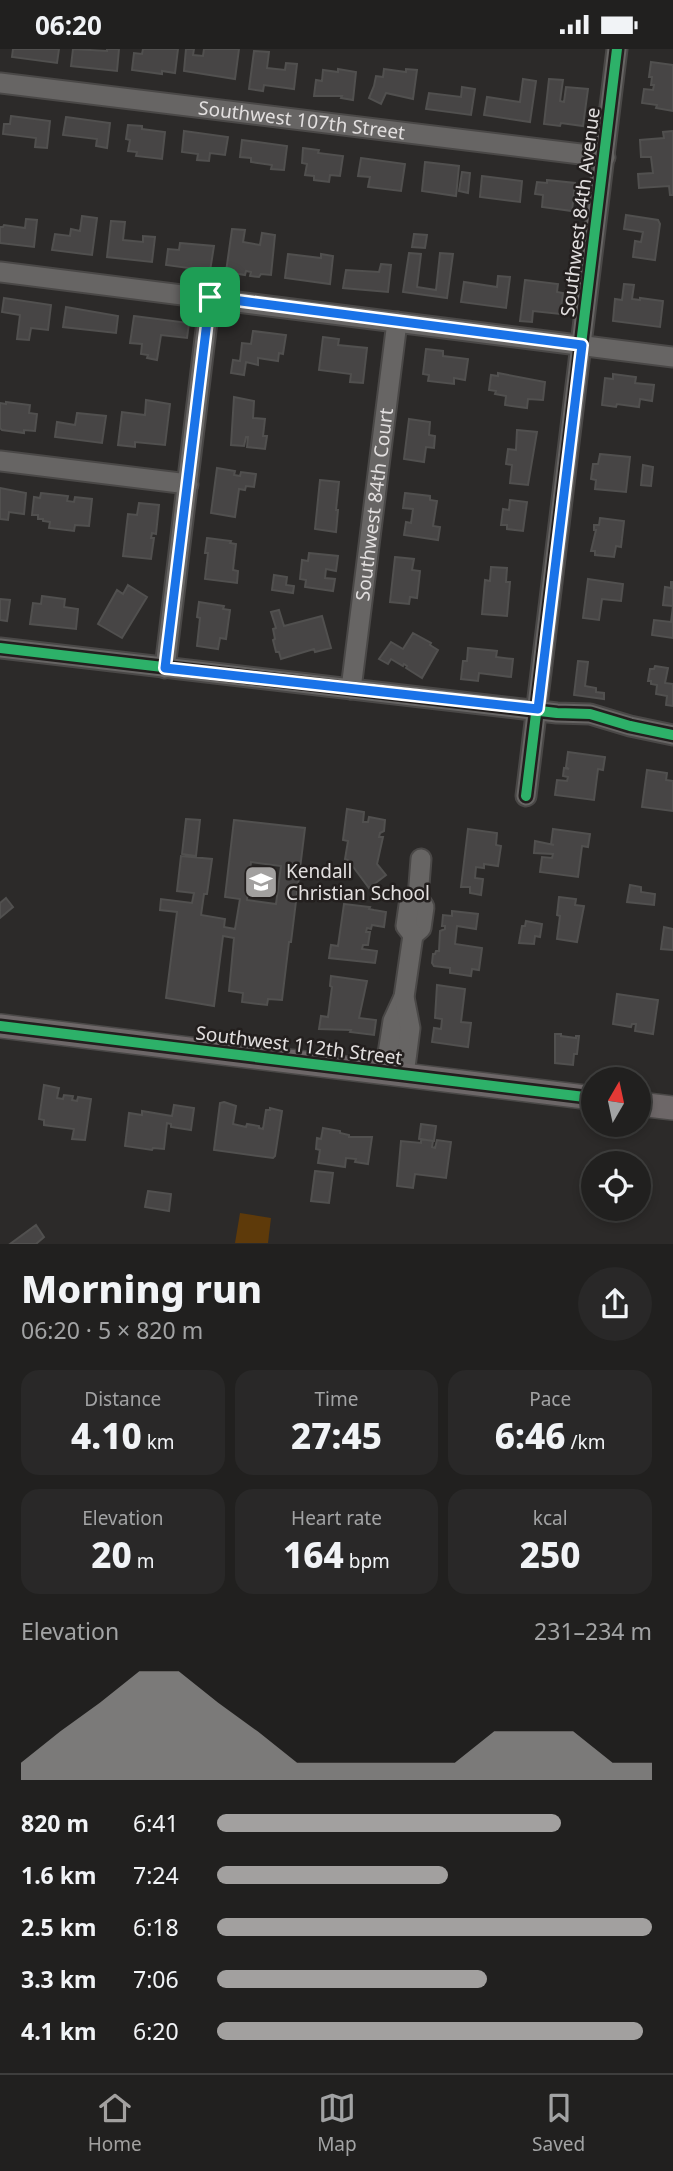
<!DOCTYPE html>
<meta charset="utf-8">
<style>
body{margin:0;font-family:"Noto Sans",sans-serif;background:#292828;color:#f1f3f6;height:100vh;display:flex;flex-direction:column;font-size:26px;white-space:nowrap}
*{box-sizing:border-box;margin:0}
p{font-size:23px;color:#a2a3a4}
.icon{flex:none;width:38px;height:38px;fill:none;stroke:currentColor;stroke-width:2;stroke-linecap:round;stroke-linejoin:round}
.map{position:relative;height:1195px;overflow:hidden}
.side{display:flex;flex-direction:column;background:#21201f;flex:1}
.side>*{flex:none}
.needle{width:46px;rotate:9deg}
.tools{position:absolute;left:581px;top:1018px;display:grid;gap:14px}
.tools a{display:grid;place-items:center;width:70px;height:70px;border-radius:50%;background:#21201f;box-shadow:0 4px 10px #0003,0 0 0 2px #3e3e3d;font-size:35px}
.pin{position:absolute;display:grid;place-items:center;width:60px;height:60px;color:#fff;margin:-30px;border-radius:14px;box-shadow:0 4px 10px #0006}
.round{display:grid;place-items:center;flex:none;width:74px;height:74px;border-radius:37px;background:#292828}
.overview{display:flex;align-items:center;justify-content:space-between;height:119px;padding:0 21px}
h1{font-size:38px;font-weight:800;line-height:52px}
.stats{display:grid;grid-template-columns:repeat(3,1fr);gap:10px;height:119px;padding:7px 21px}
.stats div{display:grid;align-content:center;border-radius:18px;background:#292828;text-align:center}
.stats b{font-size:35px;font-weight:800}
.stats small{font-size:19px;font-weight:400}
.stats p{font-size:19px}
.chart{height:196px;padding:14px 21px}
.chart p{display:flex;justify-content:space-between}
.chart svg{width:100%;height:126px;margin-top:7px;fill:#a2a09f;opacity:.7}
ul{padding:0 21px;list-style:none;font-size:23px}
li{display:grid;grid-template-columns:112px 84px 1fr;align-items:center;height:52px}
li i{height:18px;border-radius:9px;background:#a2a09f}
.status{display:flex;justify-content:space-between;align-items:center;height:49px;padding:0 35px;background:#21201f;direction:ltr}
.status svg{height:19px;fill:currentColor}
.dock{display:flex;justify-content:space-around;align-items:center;height:98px;border-top:2px solid #3e3e3d;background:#21201f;font-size:19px;color:#a2a3a4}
.dock a{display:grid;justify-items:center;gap:4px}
.dock .active{color:#a2a09f}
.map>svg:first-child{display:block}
</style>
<div class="status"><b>06:20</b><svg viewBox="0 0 49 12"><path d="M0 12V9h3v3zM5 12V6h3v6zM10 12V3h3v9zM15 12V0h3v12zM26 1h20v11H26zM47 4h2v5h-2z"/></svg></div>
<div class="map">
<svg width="673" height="1195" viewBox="0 0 673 1195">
<rect width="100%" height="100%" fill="#2c2a29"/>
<path fill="#5e3a0a" d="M240,1164L271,1169L268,1194H235Z"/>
<path fill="#474545" stroke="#51504f" stroke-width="2" fill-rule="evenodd" d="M13,0H59L57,14L12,8Z
M73,0L107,2V0H119L117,22L71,17Z
M143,0H178L175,24L162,22V25L132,21L134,4L142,5Z
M186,0H194L193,6L203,7L204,0H239L235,30L184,22Z
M254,2L269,3L267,19L285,21L286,14L297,15L294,40L264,36L263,42L249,40Z
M651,13L673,16V62L656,59L657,56L642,54L644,40L653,41L654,36H651L652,28H649Z
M338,20L356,23L353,51L341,49L342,47H314L316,31L322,32L323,21L338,23Z
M384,20L406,23V20L417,21L413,50L386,44L381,55L369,49L374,37L376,27L383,28Z
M523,30L536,32L530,73L484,66L487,48L520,53Z
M549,30L563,31L560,52L564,53L566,38L588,40L583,77L561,74L560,77L544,75Z
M462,38L475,40L471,66L426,60L429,44L461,48Z
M11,67L50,72L47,99L35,98L36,89L3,85L4,75H10Z
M66,68L110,74L107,99L96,97L97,90L63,86Z
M128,76L142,77V80L165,83L162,110L136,107L137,103L128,102L130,91L126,90Z
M184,82L228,88L225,106L210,104L209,112L197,111L198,105L182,103Z
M673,82V146H670L669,137L639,139L638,125L653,124L651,108H641L640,91L664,89L663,83Z
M242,91L287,97L284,121L271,120L272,116L251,113V109L240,108Z
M303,99L319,101L318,104L343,107L340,127L330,126L329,133L314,131V127L305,126L307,115L302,114Z
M361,109L405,115L401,142L368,138L370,128L358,127Z
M425,113L459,117L456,147L422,142Z
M462,123L470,124L468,144L459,142Z
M482,127L522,132L520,153L480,148Z
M547,131L575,134L572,162L542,158L543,146L535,145L537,133L547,134Z
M626,166L658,171L660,175L655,211L633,208L635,192L641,193L643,183L624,180Z
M82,167L97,169L92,206L52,201L55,185L70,187L71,180L80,182Z
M26,170L37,171L34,198L0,194V178H3L4,176L25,179Z
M111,172L125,173L123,191L143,193V187L155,188L152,213L107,208Z
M232,180L245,181L243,193L260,196L262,184L275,186L271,226L261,225L259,228L250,227L251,223L246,222L245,226L226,223Z
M414,185L427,186L425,199L412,198Z
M180,194L214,197L210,222L166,216L168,200L179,201Z
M409,204L421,205L417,238L436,241L440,204L453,205L447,249L403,243Z
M288,205L321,209V205L333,207L330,235L285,229Z
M381,215L391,216L388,243L343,239L346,221L379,223Z
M498,227L510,228L506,259L461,253L464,233L497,238Z
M525,231L558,235L557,243L563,244L560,265L533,262L532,273L520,272Z
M624,235L634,236L632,250L640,251V249L663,252L660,278L613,272L615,250L622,251Z
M4,249L51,256L48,281L31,279L29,291L17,290L20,266L2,263Z
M66,258L118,267L116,284L63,278Z
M134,267L189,274L187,289L161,286L157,311L147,309L148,306L141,305L142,295L130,294Z
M253,282L286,286L283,305L279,304L278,312L258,309V316L246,313L244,326L231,324L233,311L240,312L242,294L251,295Z
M323,288L339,290L338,296L367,299L363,334L350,333L351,325L319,321Z
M426,300L443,302V307L468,310L465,331L454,329V335L428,332L429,326L423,325Z
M498,324L545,333L543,351L528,350L527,359L505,356L506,347L495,345L496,342L489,341L491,326L498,327Z
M613,325L636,328L635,334L654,336L652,352L640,350L639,358L617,355L616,358L602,356L605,329L613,330Z
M234,348L254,352L253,369L265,370L263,387H267L265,400L247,398L248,388H246L244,397L231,396Z
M146,351L170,355L165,396L135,393V398L118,396L122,363L145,366Z
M6,353L30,356L29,364L37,365L35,382L24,381V384L2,381L0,379V354L6,355Z
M77,364L106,367L102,394L55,388L57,373L75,376Z
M409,370L430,373L429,386L435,387L434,399L426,398L424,413L404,410Z
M517,381L537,383L528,436L510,434L512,416L506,415L508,400L516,401Z
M600,405L630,408L626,443L595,440L596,431L591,430L593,415H598Z
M643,416L653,418L651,437L641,436Z
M217,419L235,422L234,426L240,427L241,423L256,425L254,438L246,437L245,441L239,440L235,468L211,464Z
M320,431L339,433L336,461H338L336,483L315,480Z
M0,439L26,444L24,465L9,463L8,471L0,470Z
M41,444L68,447L67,452L74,453L75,448L92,450L89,477L75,476L74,482L49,479L50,473L43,472V470H38V466H32L34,448L40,449Z
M405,444L430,447V451L437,452L433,477L440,478L438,491L404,486L406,473L411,474L413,460L403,459Z
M510,451L527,453L523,482L507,480V476H501L503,460L509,461Z
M139,454L159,456L156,485L152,484L151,489H154L151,510L123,507L128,465L137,466Z
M600,469L624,472L621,498L616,497L614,508L595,506V502H591L596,481H594V476H599Z
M207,489L231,492L230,494L236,495L233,521L238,522L237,534L205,530L208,504H205Z
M309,504L338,507L336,522L326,520L325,529L335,530L333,542L305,538L306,531L300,530L302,511L308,512Z
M395,508L414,510L412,521L420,522L417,549L410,548L409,555L390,553Z
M491,518L507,519L506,533H510L507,567L482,565L485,531L490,532Z
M274,526L287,528L286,536L294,537L293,544L272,541Z
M588,530L623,535L621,552L602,550L599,571L583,569Z
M671,533H673V589L652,586L654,571L671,573L673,557L663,556L665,538L671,539Z
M128,536L147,548L122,589L98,575L117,541L123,545Z
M42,547L65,550L64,558L78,560L76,580L30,575L33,554L41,555Z
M0,550L10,551L7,572L0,571Z
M199,553L224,557L223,560L230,561L226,590L220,589L218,600L197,597L200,569L197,568Z
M279,561L284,577L322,567L331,599L315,603L314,600L281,610L279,603H276L273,591L275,590L273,580L276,579L271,563Z
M413,584L431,594L430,596L438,601L422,629L406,619L407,617L404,615L403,617L391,610L388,615L379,610L391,593L403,600Z
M468,599L497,602L496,608L513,610L511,628L479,624L478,632L461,630L463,612H467Z
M578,612L588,613L585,637L596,639V643L604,644V650L574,646Z
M655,617L668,619L665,634L673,635V657L666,656L667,647L656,645L657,636L651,635V632H648L650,620H654Z
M568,703L605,708L603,721L598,720L594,751L555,746L557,731L567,732L568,728L563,727L564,719L569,720L566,718Z
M647,721L667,724L666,731L673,732V762L642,758Z
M347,760L364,763L363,773H368L369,768L385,771L384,782L380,784L379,788H383L377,815L386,826L369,839L348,811L345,810L348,792L343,791Z
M186,770L200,771L196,807L182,805Z
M234,771L305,779L291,893H289L282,951L268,950L267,956L242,953L243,944L229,942L234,889L223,887L214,957L166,949L177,863L160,861L161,850L192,854L194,844L177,842L181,807L212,810L207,845H204L201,866L225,870L224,878L235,880L240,850L225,848ZM251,813L281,817L276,855L247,851Z
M468,780L497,784L496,796L501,797L498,817L484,815V819L476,818L475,829L483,830L481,846L470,844V838H461Z
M553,780L590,785L588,798L582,797L578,828L540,823L542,808L552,809L553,805L534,804L535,792L554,796L551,795Z
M630,836L641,838V843L655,845L654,856L627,853Z
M559,848L576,850L575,856L584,857L577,893L557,890L560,867L557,866Z
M6,849L13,858L0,869V854Z
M344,855L370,858L369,860L374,861L386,863L384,878L372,876L371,880L367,879L366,883H370L368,896H363L362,900L377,902L375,914L329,909L331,896L338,897Z
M452,862L478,865L476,880L457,877L455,895L482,899L479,921L472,920L471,927L450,924V919L434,917L432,914L433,905H435L436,902H439L440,882L445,880V877H442L443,866L452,867Z
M526,872L542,875L540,888L535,887L534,895L519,894L522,877H525Z
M664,878L673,880V901L661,900Z
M331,927L367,932L359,969L376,971L374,986L350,983L351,981L319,980L321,967L328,968L332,938L330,937Z
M437,936L465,940L461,973L471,974L468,998L432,993L434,979L441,980L442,970L435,969Z
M617,945L658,951L653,985L635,982L636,975H632L631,978L613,975Z
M555,985H561V987L576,989V987H579L577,1005H574L573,1016L555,1014Z
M44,1036L59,1039L57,1049L63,1050L64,1046L73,1047L72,1051L77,1052L78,1048L91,1050L85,1091L72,1090L74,1080L44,1076V1071L39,1070Z
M224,1053L236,1057L233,1075L246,1078L247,1075L259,1077V1079L263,1080L266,1061H270V1059L282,1062L275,1107L273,1109L214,1101L220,1054Z
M174,1056L194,1059L191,1081L171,1078V1075L167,1074L164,1100L153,1099L152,1101L125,1097L129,1064L142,1066V1062L172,1067Z
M421,1075L436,1077L434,1092L419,1090Z
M323,1079L340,1082V1084L349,1086V1088H372L368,1115L355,1113L356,1110L346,1109L345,1118L318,1114L320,1101L316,1100L317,1089L321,1090Z
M421,1090L433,1092L432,1098L435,1099L437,1091L451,1093L446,1129L415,1125L413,1139L397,1137L401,1092L421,1094Z
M315,1122L333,1124L329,1154L311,1152Z
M148,1142L171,1145L169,1162L145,1158Z
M36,1176L44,1188L36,1195H10Z"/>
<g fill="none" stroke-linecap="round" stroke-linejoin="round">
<g stroke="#4a4847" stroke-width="23">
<g id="minor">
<path id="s1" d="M0,34L605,108"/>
<path d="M0,223L673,308"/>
<path d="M0,412L188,435"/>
<path d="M0,599L557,664L590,665L630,677L673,686"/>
<path d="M165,619L210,248"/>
<path id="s2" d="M351,640L397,273"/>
<path d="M526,747L617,0"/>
<path d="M413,886L421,879L424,858L418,849L421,810"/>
<path d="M385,1024L393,972L404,948"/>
<path d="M404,1026L410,979L404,948L413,886L406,877L409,856L418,849"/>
</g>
</g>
<g stroke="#4a4847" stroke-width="26">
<path id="major" d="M0,977L593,1049
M639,1055L673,1059"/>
</g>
<use href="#minor" stroke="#676564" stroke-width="19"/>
<use href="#major" stroke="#6d6768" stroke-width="23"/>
<g stroke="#231f1e" stroke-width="15">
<path id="cycleway" d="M0,599L557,664L590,665L630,677L673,686
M526,747L617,0
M0,977L593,1049"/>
</g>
<use href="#cycleway" stroke="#2db169" stroke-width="10"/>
</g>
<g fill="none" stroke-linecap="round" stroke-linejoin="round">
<g stroke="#fff" stroke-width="14">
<path id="route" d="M210,248L582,296L538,660L165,619Z"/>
</g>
<use href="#route" stroke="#1a73e8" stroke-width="9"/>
</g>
<defs>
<g id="school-square" transform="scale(1.75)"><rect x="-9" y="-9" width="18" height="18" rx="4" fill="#a2a09f" stroke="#231f1e"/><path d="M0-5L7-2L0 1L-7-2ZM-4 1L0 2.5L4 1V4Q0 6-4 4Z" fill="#fff"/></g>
</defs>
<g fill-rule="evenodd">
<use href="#school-square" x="261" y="833"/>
</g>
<g text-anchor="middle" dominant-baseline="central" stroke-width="5" stroke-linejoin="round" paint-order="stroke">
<g font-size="19" fill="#e2dfdf" stroke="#231f1e">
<text stroke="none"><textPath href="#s1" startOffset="304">Southwest 107th Street</textPath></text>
<text transform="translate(580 163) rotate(-83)">Southwest 84th Avenue</text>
<text stroke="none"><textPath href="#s2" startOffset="186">Southwest 84th Court</textPath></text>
<text transform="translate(299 996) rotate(7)">Southwest 112th Street</text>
</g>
<g font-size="19" fill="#e2dfdf" stroke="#231f1e" text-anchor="start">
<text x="286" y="822">Kendall<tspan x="286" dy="22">Christian School</tspan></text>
</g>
</g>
</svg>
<div class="tools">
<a><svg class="needle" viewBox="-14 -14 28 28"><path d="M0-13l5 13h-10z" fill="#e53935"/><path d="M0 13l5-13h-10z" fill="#a2a3a4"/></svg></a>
<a><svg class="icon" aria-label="locate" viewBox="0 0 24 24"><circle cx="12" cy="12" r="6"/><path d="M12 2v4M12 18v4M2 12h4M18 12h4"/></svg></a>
</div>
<div class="pin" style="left:210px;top:248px;background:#1e9e55"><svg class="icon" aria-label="arrive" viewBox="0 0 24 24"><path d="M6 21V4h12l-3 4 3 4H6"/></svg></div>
</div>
<section class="side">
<div class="overview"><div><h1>Morning run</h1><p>06:20 · 5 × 820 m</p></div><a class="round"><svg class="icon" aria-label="share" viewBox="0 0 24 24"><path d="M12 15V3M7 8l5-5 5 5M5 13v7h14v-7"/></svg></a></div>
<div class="stats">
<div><p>Distance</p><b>4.10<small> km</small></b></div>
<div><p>Time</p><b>27:45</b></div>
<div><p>Pace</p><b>6:46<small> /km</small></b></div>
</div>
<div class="stats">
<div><p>Elevation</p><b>20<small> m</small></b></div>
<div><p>Heart rate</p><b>164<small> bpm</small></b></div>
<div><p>kcal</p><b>250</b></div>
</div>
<div class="chart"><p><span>Elevation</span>231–234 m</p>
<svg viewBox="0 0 160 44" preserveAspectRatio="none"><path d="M0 44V38L10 27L20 17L30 6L40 6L50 17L60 27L70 38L80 38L90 38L100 38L110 38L120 27L130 27L140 27L150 38L160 38V44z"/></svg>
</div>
<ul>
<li><b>820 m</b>6:41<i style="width:79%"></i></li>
<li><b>1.6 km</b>7:24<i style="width:53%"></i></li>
<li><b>2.5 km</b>6:18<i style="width:100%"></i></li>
<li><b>3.3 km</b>7:06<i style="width:62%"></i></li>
<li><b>4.1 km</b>6:20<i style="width:98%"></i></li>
</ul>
</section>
<nav class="dock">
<a class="active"><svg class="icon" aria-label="home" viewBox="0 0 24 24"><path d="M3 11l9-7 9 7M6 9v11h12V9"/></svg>Home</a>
<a><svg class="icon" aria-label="map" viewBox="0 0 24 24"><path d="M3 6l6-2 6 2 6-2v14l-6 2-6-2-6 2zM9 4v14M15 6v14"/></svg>Map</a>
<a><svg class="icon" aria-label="saved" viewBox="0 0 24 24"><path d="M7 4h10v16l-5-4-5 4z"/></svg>Saved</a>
</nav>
